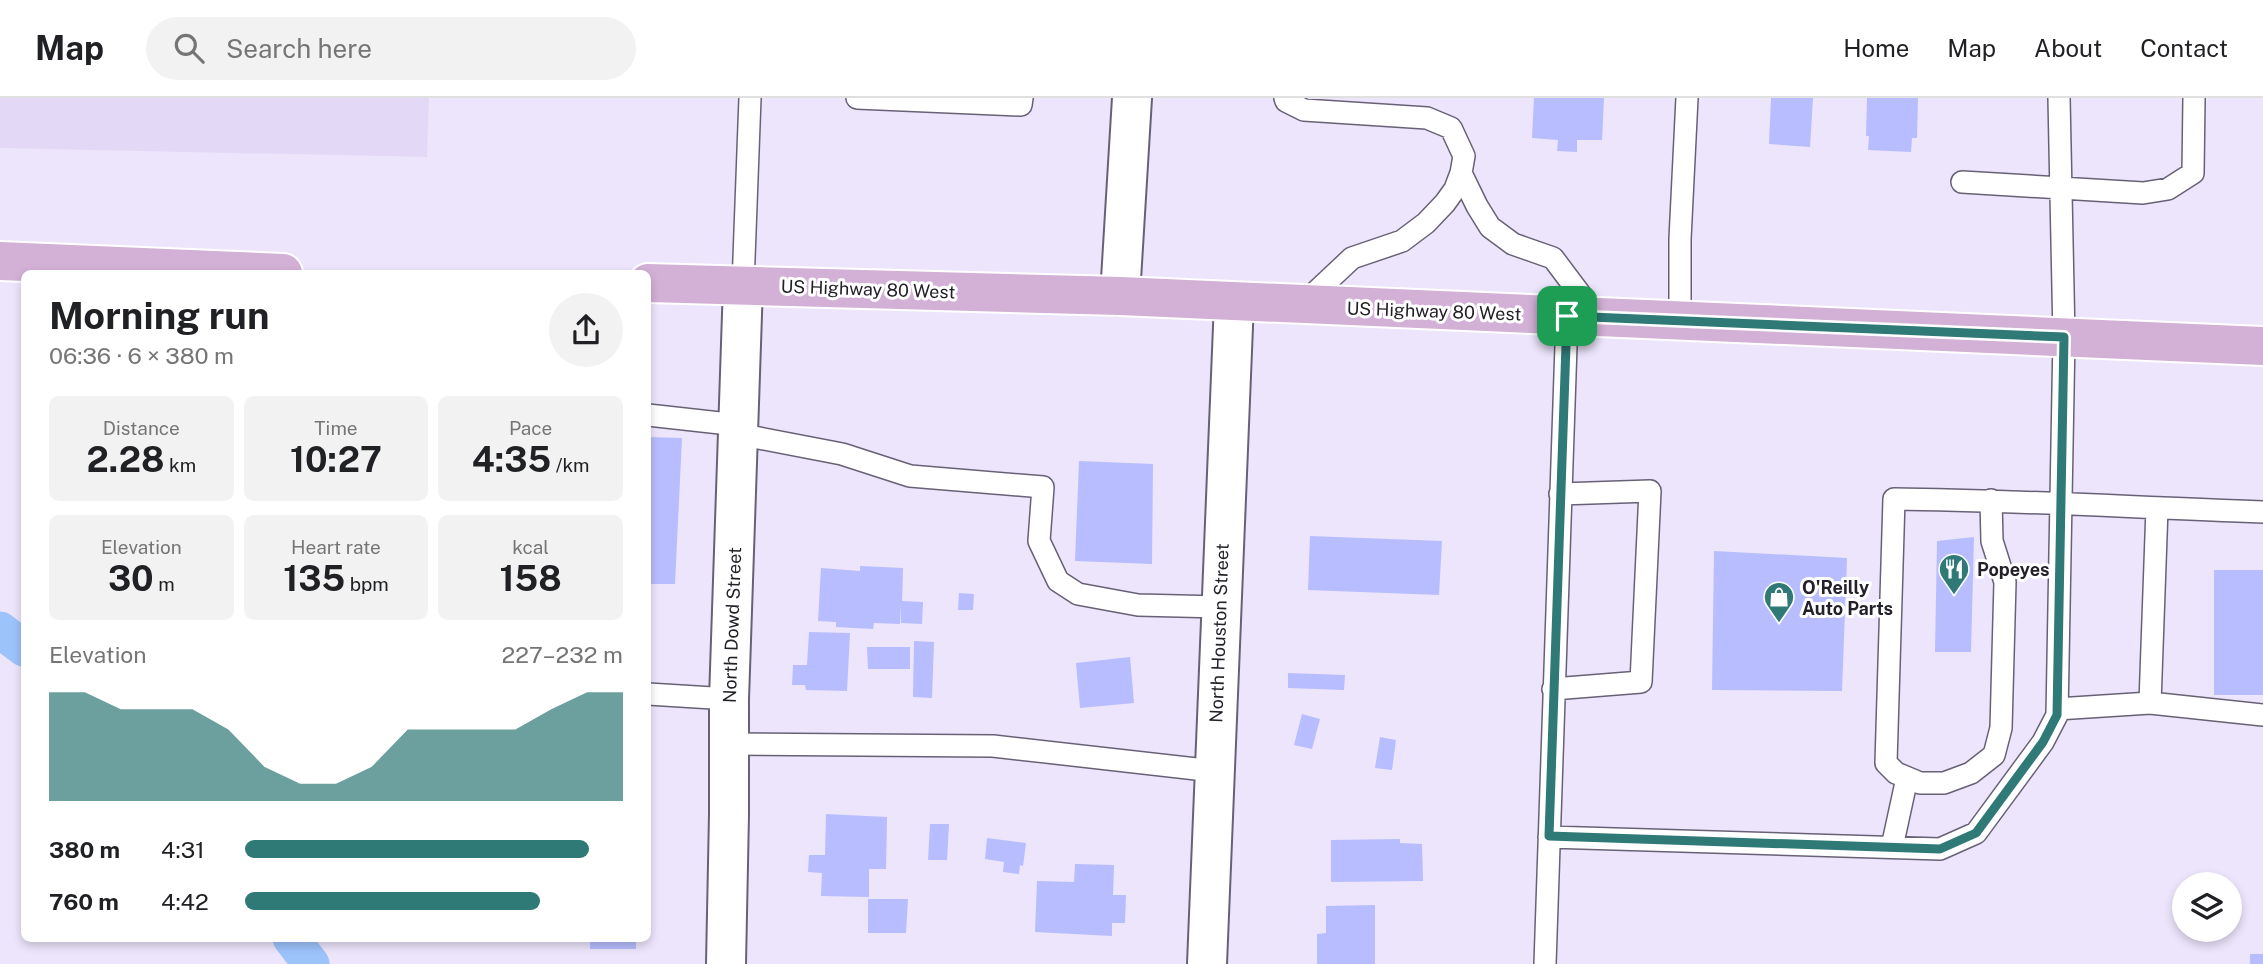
<!DOCTYPE html>
<meta charset="utf-8">
<style>
body{margin:0;font-family:"Public Sans",sans-serif;background:#f2f2f2;color:#202124;height:100vh;display:flex;flex-direction:column;font-size:26px;white-space:nowrap}
*{box-sizing:border-box;margin:0}
p{font-size:23px;color:#757577}
.icon{flex:none;width:38px;height:38px;fill:none;stroke:currentColor;stroke-width:2;stroke-linecap:round;stroke-linejoin:round}
.map{position:relative;flex:1;overflow:hidden}
.panel{position:absolute;left:21px;top:172px;width:630px;height:672px;display:flex;flex-direction:column;background:#fff;border-radius:10px;box-shadow:0 4px 10px #0003}
.panel>*{flex:none}
.tools{position:absolute;left:2172px;top:774px;display:grid;gap:14px}
.tools a{display:grid;place-items:center;width:70px;height:70px;border-radius:50%;background:#fff;box-shadow:0 4px 10px #0003;font-size:35px}
.pin{position:absolute;display:grid;place-items:center;width:60px;height:60px;color:#fff;margin:-30px;border-radius:14px;box-shadow:0 4px 10px #0006}
.round{display:grid;place-items:center;flex:none;width:74px;height:74px;border-radius:37px;background:#f2f2f2}
.head{display:flex;align-items:center;justify-content:space-between;height:119px;padding:0 28px}
h1{font-size:38px;font-weight:700;line-height:52px}
.metrics{display:grid;grid-template-columns:repeat(3,1fr);gap:10px;height:119px;padding:7px 28px}
.metrics div{display:grid;align-content:center;border-radius:10px;background:#f2f2f2;text-align:center}
.metrics b{font-size:35px;font-weight:700}
.metrics small{font-size:19px;font-weight:400}
.metrics p{font-size:19px}
.chart{height:196px;padding:14px 28px}
.chart p{display:flex;justify-content:space-between}
.chart svg{width:100%;height:126px;margin-top:7px;fill:#2f7976;opacity:.7}
ul{padding:0 28px;list-style:none;font-size:23px}
li{display:grid;grid-template-columns:112px 84px 1fr;align-items:center;height:52px}
li i{height:18px;border-radius:9px;background:#2f7976}
header{display:flex;align-items:center;gap:42px;box-sizing:border-box;height:98px;padding:0 35px;background:#fff;border-bottom:2px solid #e0e0e0}
header strong{font-size:33px}
nav{display:flex;gap:38px;margin-inline-start:auto;font-size:24px}
.search{width:490px;height:63px;background:#f2f2f2;display:flex;align-items:center;gap:18px;box-sizing:border-box;padding:0 24px;border-radius:38px;color:#757577;font-size:26px}
.map>svg:first-child{display:block}
</style>
<header>
<strong>Map</strong>
<div class="search"><svg class="icon" aria-label="search" viewBox="0 0 24 24"><circle cx="10" cy="10" r="6"/><path d="M15 15l6 6"/></svg>Search here</div>
<nav><a>Home</a><a>Map</a><a>About</a><a>Contact</a></nav>
</header>
<div class="map">
<svg width="2263" height="866" viewBox="0 0 2263 866">
<rect width="100%" height="100%" fill="#ede5fc"/>
<path fill="#e3d9f6" d="M0,0H429L427,59L0,50Z"/>
<g fill="none" stroke-linecap="round" stroke-linejoin="round">
<path stroke="#9dc3fb" stroke-width="37" d="M0,532L24,550
M291,840L311,866"/>
</g>
<path fill="#b7bdfe" d="M1534,0H1604L1602,42H1577V54L1557,53L1558,42L1532,40Z
M1771,0H1813L1810,49L1769,46Z
M1867,0H1918L1917,40H1912L1911,54L1868,52L1869,38H1866Z
M648,339L682,340L675,486H648Z
M1079,363L1153,366L1152,466L1075,463Z
M1310,438L1442,443L1439,497L1308,492Z
M1974,439L1971,554H1935L1937,443Z
M1714,453L1847,460L1842,593L1712,592Z
M860,468L903,470L902,503L923,504L922,526L901,525V506L900,526L874,525L873,531L836,529V524L818,523L821,470L860,473Z
M2214,472H2263V597H2214Z
M959,495L974,496L973,512H958Z
M809,534L850,535L847,593L806,592L805,587H792L793,567H807Z
M914,543L934,544L932,600L913,599Z
M867,549H910V571H868Z
M1130,559L1134,605L1080,610L1076,565Z
M1288,575L1345,577L1344,592L1288,590Z
M1302,616L1320,621L1312,651L1294,647Z
M1380,639L1396,642L1392,672L1375,670Z
M826,716L887,719L886,771H869V799L821,798L822,775L808,774L809,757H825Z
M930,726H949L947,762H928Z
M987,740L1026,745L1023,768L1020,767L1019,776L1003,774L1004,764L985,761Z
M1400,741V745L1422,746L1423,783L1331,784V742Z
M1075,766L1114,767L1113,797H1126L1125,825H1112V838L1035,834L1037,783L1074,784Z
M868,801H908L906,835H868Z
M1375,807V866H1317V836L1326,835V808Z
M590,840H636V851H590Z
M2250,856H2263V866H2250Z"/>
<g fill="none" stroke-linecap="round" stroke-linejoin="round">
<g stroke="#686175" stroke-width="24">
<path id="lane" d="M857,0L1021,7L1022,0
M1285,0L1286,3L1304,12L1427,20L1451,30L1464,58L1461,75L1455,91L1445,105L1426,125L1402,143L1352,160L1302,207
M1461,75L1477,108L1490,129L1513,146L1553,160L1598,220
M1962,84L2143,95L2168,91L2193,75L2194,0
M743,187L750,0
M1680,223V141L1687,0
M648,317L738,327
M738,336L842,356L910,378L1043,389L1039,443L1058,483L1078,496L1138,507L1220,509
M1991,402L1992,443L2005,484L2001,630L1994,657L1971,675L1944,685H1920L1896,675L1886,665L1894,401C2017,402 2140,410 2263,414
M2157,410L2150,605L2263,617
M1553,591L1641,584L1650,393L1560,396
M648,596L729,601
M2057,611L2150,605
M729,646L993,648L1214,673
M1549,739L1940,751L1976,735L2043,644L2057,617L2064,239L2059,0
M1892,749L1907,680
M1545,866L1567,218"/>
</g>
<g stroke="#686175" stroke-width="42">
<path id="street" d="M1120,198L1132,0
M726,866L729,716V601L743,187
M1207,866L1234,204"/>
</g>
<g stroke="#fff" stroke-width="42">
<path id="primary" d="M0,163L283,175
M648,185L1120,198L2263,248"/>
</g>
<use href="#lane" stroke="#fff" stroke-width="21"/>
<use href="#street" stroke="#fff" stroke-width="38"/>
<use href="#primary" stroke="#d3b0d6" stroke-width="38"/>
</g>
<g fill="none" stroke-linecap="round" stroke-linejoin="round">
<g stroke="#fff" stroke-width="14">
<path id="route" d="M1567,218L2064,239L2057,617L2043,644L1976,735L1940,751L1549,738Z"/>
</g>
<use href="#route" stroke="#2f7976" stroke-width="9"/>
</g>
<defs>
<g id="restaurant-pin" transform="scale(1.575)"><path d="M0 17L-7.5 6A9.5 9.5 0 1 1 7.5 6Z" fill="#2f7976" stroke="#fff"/><path d="M-5-6h1v4h1v-4h1v4h1v-4h1v5L-1.5 .5V6h-2V.5L-5-1ZM5-6V6H3V1.5H1.5Q1.5-4 5-6Z" fill="#fff"/></g>
<g id="shop-pin" transform="scale(1.575)"><path d="M0 17L-7.5 6A9.5 9.5 0 1 1 7.5 6Z" fill="#2f7976" stroke="#fff"/><path d="M-5-2.5h2.3a2.7 3.5 0 0 1 5.4 0H5L5.5 6h-11ZM-1.5-2.5h3a1.5 2.3 0 0 0-3 0Z" fill="#fff"/></g>
</defs>
<g fill-rule="evenodd">
<use href="#restaurant-pin" x="1954" y="471"/>
<use href="#shop-pin" x="1779" y="499"/>
</g>
<g text-anchor="middle" dominant-baseline="central" stroke-width="6" stroke-linejoin="round" paint-order="stroke">
<g font-size="18" fill="#232028" stroke="#fff">
<text transform="translate(868 191) rotate(2)">US Highway 80 West</text>
<text transform="translate(1434 213) rotate(2)">US Highway 80 West</text>
<text transform="translate(732 527) rotate(-88)">North Dowd Street</text>
<text transform="translate(1219 535) rotate(-88)">North Houston Street</text>
</g>
<g font-size="18" font-weight="bold" fill="#232028" stroke="#fff" text-anchor="start">
<text x="1977" y="471">Popeyes</text>
<text x="1802" y="489">O'Reilly<tspan x="1802" dy="21">Auto Parts</tspan></text>
</g>
</g>
</svg>
<div class="tools">
<a><svg class="icon" aria-label="layers" viewBox="0 0 24 24"><path d="M12 4l9 5-9 5-9-5zM3 14l9 5 9-5"/></svg></a>
</div>
<div class="pin" style="left:1567px;top:218px;background:#1e9e55"><svg class="icon" aria-label="arrive" viewBox="0 0 24 24"><path d="M6 21V4h12l-3 4 3 4H6"/></svg></div>
<section class="panel">
<div class="head"><div><h1>Morning run</h1><p>06:36 · 6 × 380 m</p></div><a class="round"><svg class="icon" aria-label="share" viewBox="0 0 24 24"><path d="M12 15V3M7 8l5-5 5 5M5 13v7h14v-7"/></svg></a></div>
<div class="metrics">
<div><p>Distance</p><b>2.28<small> km</small></b></div>
<div><p>Time</p><b>10:27</b></div>
<div><p>Pace</p><b>4:35<small> /km</small></b></div>
</div>
<div class="metrics">
<div><p>Elevation</p><b>30<small> m</small></b></div>
<div><p>Heart rate</p><b>135<small> bpm</small></b></div>
<div><p>kcal</p><b>158</b></div>
</div>
<div class="chart"><p><span>Elevation</span>227–232 m</p>
<svg viewBox="0 0 160 44" preserveAspectRatio="none"><path d="M0 44V6L10 6L20 12L30 12L40 12L50 19L60 32L70 38L80 38L90 32L100 19L110 19L120 19L130 19L140 12L150 6L160 6V44z"/></svg>
</div>
<ul>
<li><b>380 m</b>4:31<i style="width:91%"></i></li>
<li><b>760 m</b>4:42<i style="width:78%"></i></li>
</ul>
</section>
</div>
